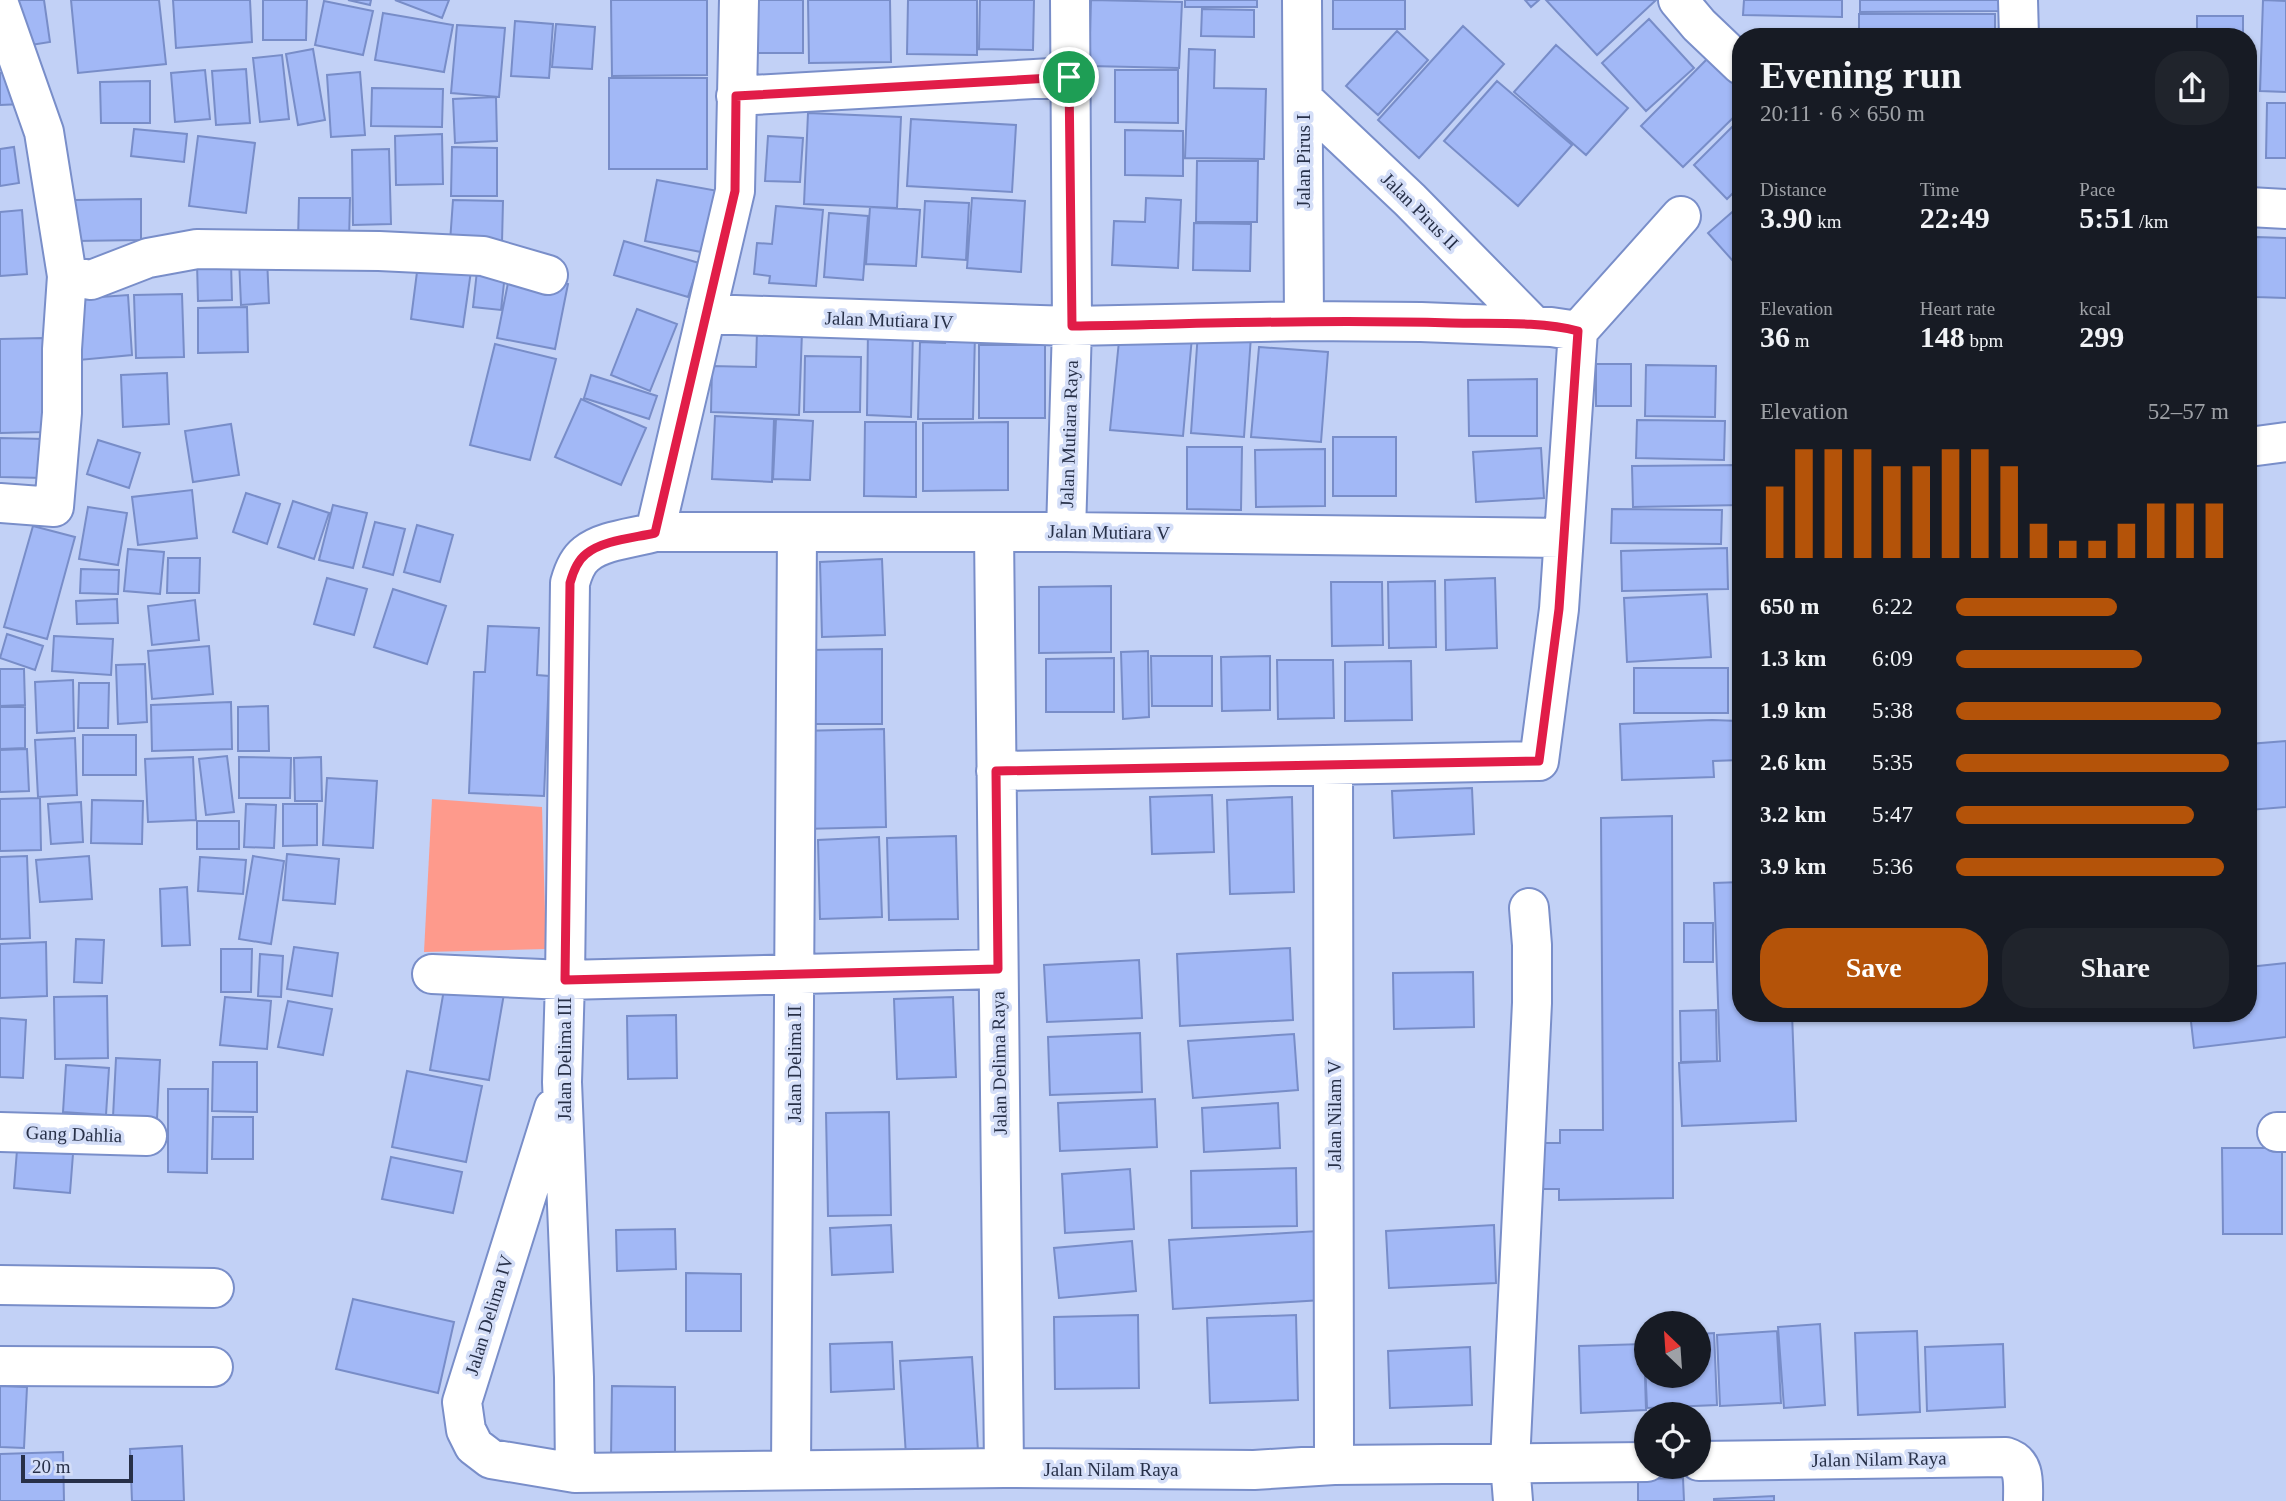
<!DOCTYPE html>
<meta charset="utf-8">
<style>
body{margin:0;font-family:Georgia,serif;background:#20242c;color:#f1f3f6;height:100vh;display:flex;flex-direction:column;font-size:26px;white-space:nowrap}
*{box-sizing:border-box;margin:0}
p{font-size:23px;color:#9ea1a6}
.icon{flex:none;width:38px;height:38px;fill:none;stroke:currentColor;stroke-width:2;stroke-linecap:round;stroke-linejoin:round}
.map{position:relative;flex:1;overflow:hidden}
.panel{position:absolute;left:1732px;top:28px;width:525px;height:994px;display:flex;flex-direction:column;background:#171b24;border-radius:28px;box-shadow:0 2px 5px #0004}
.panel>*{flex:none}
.needle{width:46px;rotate:335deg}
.controls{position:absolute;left:1634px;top:1311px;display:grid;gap:14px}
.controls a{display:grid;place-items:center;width:77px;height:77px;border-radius:50%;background:#171b24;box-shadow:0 2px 5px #0004;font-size:35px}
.scale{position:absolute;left:21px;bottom:18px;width:112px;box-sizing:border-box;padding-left:7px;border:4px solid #273048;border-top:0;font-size:19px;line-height:24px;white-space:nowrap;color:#273048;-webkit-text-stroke:5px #d4def8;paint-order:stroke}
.pin{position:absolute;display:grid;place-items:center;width:60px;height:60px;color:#fff;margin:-30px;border:4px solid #fff;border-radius:50%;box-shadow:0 2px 7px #0007}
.round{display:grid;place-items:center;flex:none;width:74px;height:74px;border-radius:28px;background:#20242c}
.overview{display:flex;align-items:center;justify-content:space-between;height:119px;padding:0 28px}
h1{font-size:38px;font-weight:600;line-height:52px}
.metrics{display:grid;grid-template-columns:repeat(3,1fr);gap:10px;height:119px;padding:7px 28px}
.metrics div{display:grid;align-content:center}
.metrics b{font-size:30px;font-weight:600}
.metrics small{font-size:19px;font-weight:400}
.metrics p{font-size:19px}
.chart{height:196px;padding:14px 28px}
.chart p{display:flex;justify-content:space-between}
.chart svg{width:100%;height:126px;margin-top:7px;stroke:#b45309;stroke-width:6}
.cta{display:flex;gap:14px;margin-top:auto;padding:14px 28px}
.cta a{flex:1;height:80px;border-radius:28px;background:#b45309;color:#fff;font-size:28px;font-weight:600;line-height:80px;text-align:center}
.cta a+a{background:#20242c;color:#f1f3f6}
ul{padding:0 28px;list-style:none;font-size:23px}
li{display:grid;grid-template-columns:112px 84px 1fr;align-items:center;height:52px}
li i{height:18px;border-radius:9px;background:#b45309}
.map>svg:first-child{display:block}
</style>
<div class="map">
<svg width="2286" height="1501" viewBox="0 0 2286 1501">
<rect width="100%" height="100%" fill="#c2d1f6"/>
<path fill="#fe9a8c" d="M432,799L542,807L546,949L424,952Z"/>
<path fill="#a2b8f6" stroke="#788dc8" stroke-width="2" d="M12,0H44L50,42L18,47Z
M71,0H159L166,64L78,73Z
M173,0H250L252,42L176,48Z
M263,0H307L306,40H263Z
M348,0H371L370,5Z
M395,0H449L442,18Z
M611,0H707V75L612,76Z
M753,0H803V53H753Z
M808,0H890L891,62L809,63Z
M908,0H977V55L907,54Z
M980,0H1034L1033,50L979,49Z
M1091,0L1182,2L1179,68L1089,66Z
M1185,0H1257V7H1185Z
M1333,0H1405V29H1333Z
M1525,0H1539L1531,7Z
M1546,0H1656L1597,55Z
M1744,0H1842V17L1743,15Z
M1860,0H1999V11L1860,12Z
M2263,0L2286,1V92L2260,91Z
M324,1L373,11L363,55L315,45Z
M1202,9L1254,10V37L1201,36Z
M383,13L453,25L444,72L375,60Z
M1859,14H1995V37H1859Z
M2197,16H2243V37H2197Z
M1649,19L1694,68L1646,111L1602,63Z
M515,21L553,24L549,78L511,76Z
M556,24L595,27L592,69L552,67Z
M457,25L505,28L499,97L451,93Z
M1463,26L1504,64L1419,158L1378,120Z
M1397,31L1428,60L1378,115L1346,86Z
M1556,45L1628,108L1586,155L1514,92Z
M313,49L325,120L298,125L286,54Z
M1189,49L1215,50L1214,88L1266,89L1264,159L1185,158Z
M1713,53L1741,81V110L1683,167L1641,126Z
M282,55L289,119L260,122L253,58Z
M246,69L250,123L216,125L212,71Z
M205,70L210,119L175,122L171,73Z
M1115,70H1178V123L1115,122Z
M23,72V104L0,105V73Z
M360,72L365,135L331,137L327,75Z
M609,78H707V169H609Z
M150,81V123H101L100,82Z
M1497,81L1572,145L1518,206L1444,141Z
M372,88L443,89L442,127L371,126Z
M496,97L497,141L455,143L453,99Z
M2267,103H2286V158H2266Z
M808,113L901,117L897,208L804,204Z
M1741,118V185L1727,199L1694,165Z
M911,119L1016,125L1012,192L907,186Z
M134,129L187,134L184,162L131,156Z
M1125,130L1183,131V176L1125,175Z
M442,134L443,184L396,185L395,136Z
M198,136L255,143L246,213L189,206Z
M768,136L803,138L800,182L765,181Z
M14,147L19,183L0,186V149Z
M452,147L497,148V196H451Z
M389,149L391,224L353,225L352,150Z
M1197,161H1258L1257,222H1196Z
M657,180L718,191L706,253L645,241Z
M299,198H350L349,242L298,241Z
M972,198L1025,201L1021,272L967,268Z
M1146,198L1181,200L1178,268L1112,265L1114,221L1145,222Z
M141,199V240L75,241V200Z
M453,200L503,201L502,243L450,242Z
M925,201L969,203L966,260L922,257Z
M776,206L823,210L816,286L769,283L770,276L754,274L757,243L772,244Z
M870,207L920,210L916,266L866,264Z
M1738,207L1741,211V270L1708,233Z
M22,210L27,274L0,276V212Z
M829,213L868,216L863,280L824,277Z
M1194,223L1251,224L1250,271L1193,270Z
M2256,237L2286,238V298L2256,297Z
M624,241L699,263L688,297L614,275Z
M267,258L269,303L241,305L239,259Z
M231,262L232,300L198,301L197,263Z
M478,262L506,265L501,310L473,307Z
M418,264L471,271L463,327L411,319Z
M510,273L568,284L555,349L497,338Z
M182,294L184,357L136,358L134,295Z
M128,295L132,355L79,360L74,299Z
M247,307L248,352L198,353V308Z
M637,309L677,324L650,391L611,375Z
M868,328L913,329L911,417L867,415Z
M757,330L802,332L799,415L711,412L712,366L756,367Z
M945,331L975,333L973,419H918L920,342L945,343Z
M1120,331L1192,337L1183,436L1110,430Z
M1198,332L1251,336L1244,437L1191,433Z
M43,338L44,432L0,433V339Z
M495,344L556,359L530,460L470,445Z
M979,345H1045V418H979Z
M1259,347L1328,352L1321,442L1251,437Z
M805,356L861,357L860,412H804Z
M1596,364H1631V406H1596Z
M1646,365L1716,366L1715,417L1645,416Z
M167,373L169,424L123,427L121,375Z
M591,375L657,396L649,419L584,398Z
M1537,379V436H1469L1468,380Z
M581,399L646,428L621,485L555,457Z
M715,416L774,419L772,482L712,479Z
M776,419L813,421L810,480L773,479Z
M1637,420L1725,421L1724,460L1636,458Z
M865,422H916V497L864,496Z
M1008,422V490L923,491V423Z
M231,424L239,475L193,482L185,431Z
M1333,437H1396V496H1333Z
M0,438L45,439L44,478L0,477Z
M98,440L140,453L129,488L87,474Z
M1187,447H1242L1241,510L1187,509Z
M1541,448L1544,498L1476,502L1473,452Z
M1325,449V506L1256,507L1255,450Z
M1741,465V505L1633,507L1632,466Z
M192,490L197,538L138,545L132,497Z
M246,493L280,504L267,544L233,532Z
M293,501L329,513L314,559L278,547Z
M333,505L367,513L353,568L319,560Z
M88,507L127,513L118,565L79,559Z
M1612,509L1722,510L1721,544L1611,543Z
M375,522L405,529L393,575L363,567Z
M417,525L453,535L440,582L404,572Z
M33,526L75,537L47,639L4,627Z
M1727,548L1728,589L1622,591L1621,551Z
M128,549L164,552L160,594L124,591Z
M168,558H200L199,593H167Z
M882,559L885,635L822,637L820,562Z
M81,569L119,570L118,594L80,593Z
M327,578L367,589L354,635L314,624Z
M1495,578L1497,648L1446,650L1445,580Z
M1435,581L1436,647L1389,648L1388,582Z
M1331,582H1382L1383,645L1332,646Z
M1111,586V652L1039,653V587Z
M393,589L446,606L427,664L374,647Z
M1707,594L1711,657L1627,662L1624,598Z
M117,599L118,623L77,624L76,601Z
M195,600L199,640L152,645L148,606Z
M488,626L539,628L537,675L549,676L544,796L469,793L474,672H485Z
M7,634L43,646L35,670L0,658Z
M54,636L113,639L111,675L52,671Z
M209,646L213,694L152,699L148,651Z
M882,649V724H807L806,650Z
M1148,651L1149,717L1123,719L1121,652Z
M1151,656H1212V706H1152Z
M1270,656V710L1222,711L1221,657Z
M1114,658V712H1046V659Z
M1277,660H1333L1334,718L1278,719Z
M1411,661L1412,720L1345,721V662Z
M145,664L147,722L118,724L116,665Z
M1634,668H1728V713H1634Z
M0,669H24L25,705L0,706Z
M73,680L74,731L37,733L35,682Z
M79,683H109L108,728H78Z
M231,702L232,749L152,751L151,705Z
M268,706L269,751H238V707Z
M0,707H25V748L0,749Z
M1712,720L1739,721L1740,760L1713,761L1714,777L1622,780L1620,724Z
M884,729L886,827L802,829L799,731Z
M83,735H136V775H83Z
M75,738L77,795L38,797L35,740Z
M2286,741V807L2249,810V744Z
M27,749L29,791L0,792V750Z
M227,756L234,812L206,815L199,759Z
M193,757L196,820L148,822L145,759Z
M239,757L291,758L290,798H239Z
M321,757L322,801H295L294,758Z
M327,778L377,781L373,848L323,845Z
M1472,788L1474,834L1394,838L1392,791Z
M1212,795L1214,852L1152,854L1150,797Z
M1292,797L1294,892L1230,894L1227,800Z
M40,798L41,850L0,851V799Z
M92,800L143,801L142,844L91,843Z
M81,802L83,842L51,844L48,804Z
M246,804L276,805L274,848L244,847Z
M283,804H317V845L283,846Z
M1672,816L1673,1198L1559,1200V1189H1541V1143H1560V1130H1603L1601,818Z
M197,821H239V849H197Z
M956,836L958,919L889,920L887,838Z
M879,837L882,917L820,919L818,840Z
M287,854L339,859L335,904L283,900Z
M27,856L30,938L0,939V857Z
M89,856L92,899L40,902L36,860Z
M253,856L284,861L271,944L239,939Z
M200,857L246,860L243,894L198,891Z
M1741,882V1013H1792L1796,1121L1682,1126L1679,1063L1720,1061L1714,883Z
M187,887L190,945L162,946L160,889Z
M1684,923H1713V962H1684Z
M76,939L104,940L102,983L74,982Z
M46,942L47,996L0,998V944Z
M294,947L338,953L332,996L287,989Z
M1290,948L1293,1020L1180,1026L1177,954Z
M221,949H252L251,992H221Z
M260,954L283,956L281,997L258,996Z
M1139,960L1142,1018L1047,1022L1044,965Z
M2286,963V1037L2194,1048L2190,1013H2249V967Z
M1473,972L1474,1027L1394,1029L1393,973Z
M446,978L505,988L489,1080L430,1070Z
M107,996L108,1058L55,1059L54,997Z
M225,997L271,1001L267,1049L220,1045Z
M953,997L956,1077L897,1079L894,999Z
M288,1001L332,1009L323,1055L278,1047Z
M1716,1010L1717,1061L1681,1062L1680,1011Z
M676,1015L677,1078L628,1079L627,1016Z
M0,1018L26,1020L23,1078L0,1077Z
M1140,1033L1142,1092L1050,1095L1048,1037Z
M1294,1034L1298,1090L1193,1098L1188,1041Z
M116,1058L160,1060L157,1119L113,1117Z
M213,1062H257V1112L212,1111Z
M66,1065L109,1068L106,1115L63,1112Z
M407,1071L482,1086L466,1162L392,1147Z
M168,1089H208L207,1173L168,1172Z
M1155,1099L1157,1147L1060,1151L1058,1103Z
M1278,1103L1280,1148L1204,1152L1202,1108Z
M889,1112L891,1215L828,1216L826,1113Z
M213,1117H253V1159H212Z
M2222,1148H2282V1234H2223Z
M17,1150L73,1154L70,1193L14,1188Z
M391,1157L462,1172L453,1213L382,1199Z
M1296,1168L1297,1226L1192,1228L1191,1171Z
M1130,1169L1134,1229L1065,1233L1062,1174Z
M891,1225L893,1272L832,1275L830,1228Z
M1494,1225L1496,1283L1389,1288L1386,1231Z
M675,1229L676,1269L617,1271L616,1230Z
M1318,1231L1322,1300L1173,1309L1169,1240Z
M1132,1241L1136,1291L1059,1298L1054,1248Z
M686,1273L741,1274V1331H686Z
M353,1299L454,1322L438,1393L336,1369Z
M1138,1315L1139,1388L1055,1389L1054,1317Z
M1296,1315L1298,1400L1210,1403L1207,1318Z
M1820,1324L1825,1405L1784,1408L1778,1327Z
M1777,1331L1781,1403L1720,1406L1717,1335Z
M1917,1331L1920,1412L1858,1415L1855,1333Z
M1714,1333L1717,1405L1647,1408L1644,1336H1647V1376H1699V1334Z
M892,1342L894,1389L831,1392L830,1344Z
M1644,1344L1646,1410L1581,1413L1579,1346Z
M2003,1344L2005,1407L1927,1411L1925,1347Z
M1470,1347L1472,1405L1390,1408L1388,1351Z
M972,1357L978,1451L906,1456L900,1361Z
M0,1386L27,1387L24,1448L0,1447Z
M612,1386L675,1387V1458H611Z
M182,1446L184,1501H132L130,1449Z
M63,1452L64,1501H0V1454Z
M1683,1478L1684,1501H1638V1479Z
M1774,1496V1501H1714V1499Z"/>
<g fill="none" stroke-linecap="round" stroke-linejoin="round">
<g stroke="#798ec9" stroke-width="42">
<path id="minor" d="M1302,0L1304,321
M1678,0L1699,25L1741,65
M2018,0L2019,37
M0,7L44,132L67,276L62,349V413L54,507L0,503
M736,96L1069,77
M1303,99L1410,200L1534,326
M2249,207L2286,209
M67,276L91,280L148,258L197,249L379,251L483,256L548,275
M706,314L1072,326L1304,321L1421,322L1551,327L1578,331L1559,609L1539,761L996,771
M1578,331L1681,216
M2249,447L2286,442
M655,532L735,191L739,0
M994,532L1004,1468
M1066,532L1072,326L1070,0
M1333,765L1334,1465
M432,974L565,980L998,969
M554,1108L462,1402L466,1430L474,1446L491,1459L575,1473L1004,1468L1254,1470L1334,1465L1647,1462
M0,1132L147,1136
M2277,1132H2286
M0,1285L214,1288
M0,1366L213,1367
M1699,1461L2006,1457C2026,1463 2023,1483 2023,1501
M791,1470L797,532
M575,1473L574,1377L562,1082L565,980L570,583C573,572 577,561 586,554C603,540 634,538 655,532H1066L1563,538
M1513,1501L1510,1463L1532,1003V945L1529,908"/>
</g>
<use href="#minor" stroke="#fff" stroke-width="38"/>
</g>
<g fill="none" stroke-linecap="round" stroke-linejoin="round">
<g stroke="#fff" stroke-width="14">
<path id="route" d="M1069,77L1072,326C1198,324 1325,319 1451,323C1491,324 1540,321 1578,331L1559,609L1539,761L996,771L998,969L565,980L570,583C573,572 577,561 586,554C603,540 634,538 655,533L735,191L736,96Z"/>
</g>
<use href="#route" stroke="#e11d48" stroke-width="9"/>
</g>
<g text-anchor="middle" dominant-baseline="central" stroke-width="7" stroke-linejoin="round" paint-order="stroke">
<g font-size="19" fill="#273048" stroke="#d4def8">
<text transform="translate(1303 161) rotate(-90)">Jalan Pirus I</text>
<text transform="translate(1420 211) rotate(45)">Jalan Pirus II</text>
<text transform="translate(889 320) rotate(2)">Jalan Mutiara IV</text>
<text transform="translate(1069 434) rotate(-88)">Jalan Mutiara Raya</text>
<text transform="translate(1109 532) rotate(1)">Jalan Mutiara V</text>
<text transform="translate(564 1059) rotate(-90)">Jalan Delima III</text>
<text transform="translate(999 1063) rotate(-91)">Jalan Delima Raya</text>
<text transform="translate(794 1064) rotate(-90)">Jalan Delima II</text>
<text transform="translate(1334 1115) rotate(-90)">Jalan Nilam V</text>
<text transform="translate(74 1134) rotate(2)">Gang Dahlia</text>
<text transform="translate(489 1315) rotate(-73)">Jalan Delima IV</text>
<text transform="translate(1879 1459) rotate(-1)">Jalan Nilam Raya</text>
<text x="1111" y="1469">Jalan Nilam Raya</text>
</g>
</g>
</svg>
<div class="controls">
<a><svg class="needle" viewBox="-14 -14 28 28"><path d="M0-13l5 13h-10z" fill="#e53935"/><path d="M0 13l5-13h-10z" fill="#9ea1a6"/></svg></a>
<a><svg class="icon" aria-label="locate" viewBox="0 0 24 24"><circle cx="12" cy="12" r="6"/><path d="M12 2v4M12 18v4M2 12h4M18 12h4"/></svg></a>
</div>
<div class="scale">20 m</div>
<div class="pin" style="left:1069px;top:77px;background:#1e9e55"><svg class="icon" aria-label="arrive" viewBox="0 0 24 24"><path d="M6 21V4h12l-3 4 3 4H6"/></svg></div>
<section class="panel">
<div class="overview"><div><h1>Evening run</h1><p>20:11 · 6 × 650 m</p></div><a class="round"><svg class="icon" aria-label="share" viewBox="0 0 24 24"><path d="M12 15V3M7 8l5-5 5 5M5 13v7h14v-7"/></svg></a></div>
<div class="metrics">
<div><p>Distance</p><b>3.90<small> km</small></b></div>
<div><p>Time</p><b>22:49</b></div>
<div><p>Pace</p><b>5:51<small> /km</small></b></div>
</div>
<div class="metrics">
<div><p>Elevation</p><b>36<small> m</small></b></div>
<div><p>Heart rate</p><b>148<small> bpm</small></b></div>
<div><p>kcal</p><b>299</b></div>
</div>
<div class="chart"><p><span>Elevation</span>52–57 m</p>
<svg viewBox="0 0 160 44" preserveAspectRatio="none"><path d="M5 44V19M15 44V6M25 44V6M35 44V6M45 44V12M55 44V12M65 44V6M75 44V6M85 44V12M95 44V32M105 44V38M115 44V38M125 44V32M135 44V25M145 44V25M155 44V25"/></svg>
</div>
<ul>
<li><b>650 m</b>6:22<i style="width:59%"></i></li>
<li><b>1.3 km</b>6:09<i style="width:68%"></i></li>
<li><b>1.9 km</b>5:38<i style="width:97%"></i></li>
<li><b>2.6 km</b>5:35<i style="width:100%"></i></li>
<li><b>3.2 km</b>5:47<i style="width:87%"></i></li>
<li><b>3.9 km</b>5:36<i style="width:98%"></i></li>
</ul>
<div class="cta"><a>Save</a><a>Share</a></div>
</section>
</div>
